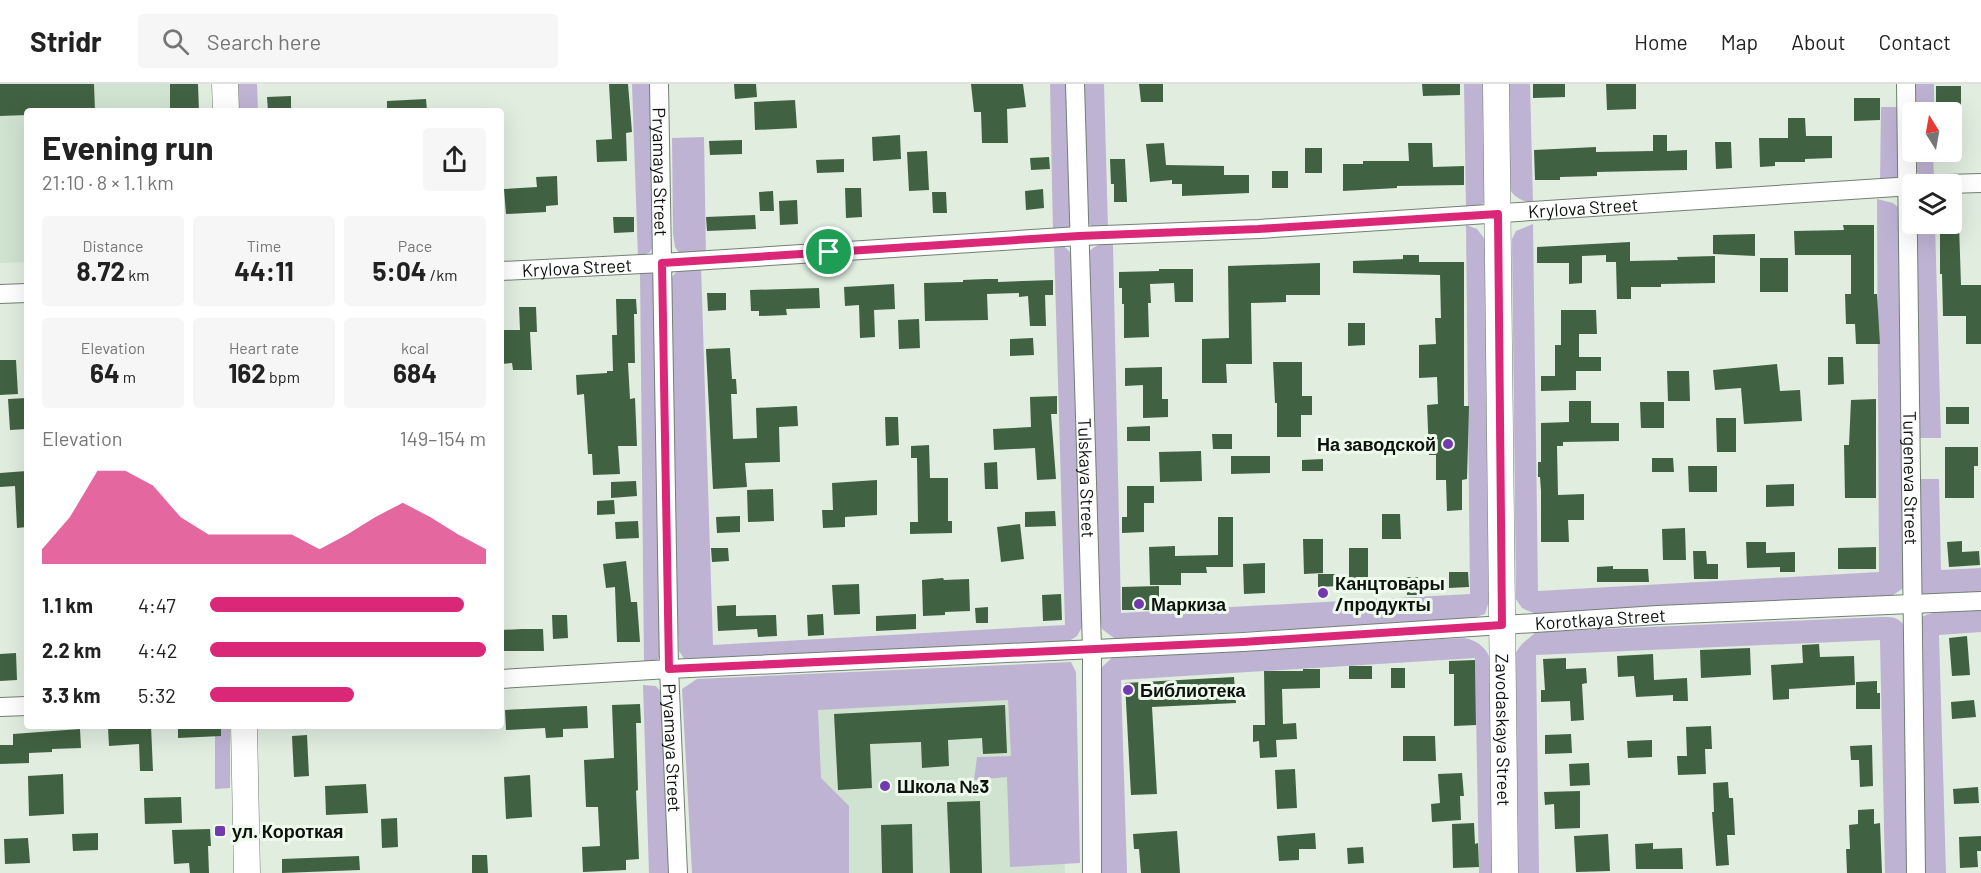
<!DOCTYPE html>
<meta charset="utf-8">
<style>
body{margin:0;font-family:Barlow,sans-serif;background:#f6f6f6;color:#222;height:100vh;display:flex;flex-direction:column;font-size:22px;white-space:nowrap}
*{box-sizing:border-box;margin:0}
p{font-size:20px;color:#767676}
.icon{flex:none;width:33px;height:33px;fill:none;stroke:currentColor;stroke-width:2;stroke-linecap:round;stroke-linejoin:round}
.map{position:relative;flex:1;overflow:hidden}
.sheet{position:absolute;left:24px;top:24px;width:480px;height:621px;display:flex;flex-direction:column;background:#fff;border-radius:6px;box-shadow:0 6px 24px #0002}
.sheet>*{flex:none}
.needle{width:39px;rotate:349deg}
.buttons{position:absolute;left:1902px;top:18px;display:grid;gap:12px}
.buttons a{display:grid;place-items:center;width:60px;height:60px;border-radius:6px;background:#fff;box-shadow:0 6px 24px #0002;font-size:30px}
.pin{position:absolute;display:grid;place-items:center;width:51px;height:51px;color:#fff;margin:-26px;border:3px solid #fff;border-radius:50%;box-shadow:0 2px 6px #0007}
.round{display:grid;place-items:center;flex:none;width:63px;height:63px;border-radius:6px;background:#f6f6f6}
.headline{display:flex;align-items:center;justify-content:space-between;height:102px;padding:0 18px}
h1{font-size:33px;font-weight:700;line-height:45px}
.metrics{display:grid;grid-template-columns:repeat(3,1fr);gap:9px;height:102px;padding:6px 18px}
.metrics div{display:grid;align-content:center;border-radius:6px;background:#f6f6f6;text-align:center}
.metrics b{font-size:26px;font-weight:700}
.metrics small{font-size:16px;font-weight:400}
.metrics p{font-size:16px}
.chart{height:168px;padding:12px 18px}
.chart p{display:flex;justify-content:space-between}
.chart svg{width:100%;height:108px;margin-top:6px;fill:#db2777;opacity:.7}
ul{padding:0 18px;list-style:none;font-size:20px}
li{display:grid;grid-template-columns:96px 72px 1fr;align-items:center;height:45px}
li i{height:15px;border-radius:8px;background:#db2777}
header{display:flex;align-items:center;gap:36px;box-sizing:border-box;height:84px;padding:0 30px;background:#fff;border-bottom:2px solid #e0e0e0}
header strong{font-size:28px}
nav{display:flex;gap:33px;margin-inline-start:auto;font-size:21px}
.search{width:420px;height:54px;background:#f6f6f6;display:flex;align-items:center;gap:15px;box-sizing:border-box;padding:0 21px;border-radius:6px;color:#767676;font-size:22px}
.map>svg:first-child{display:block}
</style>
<header>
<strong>Stridr</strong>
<div class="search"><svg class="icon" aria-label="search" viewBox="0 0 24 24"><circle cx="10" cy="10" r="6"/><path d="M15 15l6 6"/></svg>Search here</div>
<nav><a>Home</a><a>Map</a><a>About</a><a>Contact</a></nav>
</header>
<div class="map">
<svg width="1981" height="789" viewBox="0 0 1981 789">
<rect width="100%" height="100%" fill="#e0eddf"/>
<path fill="#d0e3d0" d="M0,0H194L195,27H27V178L0,179Z
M1057,594L1065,789H710L708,615Z"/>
<path fill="#bfb3d4" d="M238,0H257L258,27H239Z
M632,0H653L655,160L650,168L638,174Z
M1050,0H1068L1073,143L1053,149Z
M1082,0H1104L1108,145C1097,145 1091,144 1084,134Z
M1464,0H1484L1487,109L1484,119L1472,125H1466Z
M1507,0H1530L1533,119C1522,117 1517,115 1510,106Z
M1913,0H1934V24L1914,25Z
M1881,23H1900L1901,88L1896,96L1880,99Z
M704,53L706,172L679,169L675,163L673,149L672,54Z
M1914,68H1933L1934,96L1923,94L1914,85Z
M1877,115L1893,119L1899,124L1905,500L1902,505L1890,513L1538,531L1522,524L1516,515L1512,155L1516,147L1533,140L1538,507L1879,488Z
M1914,140H1935L1941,354H1919Z
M1466,141L1477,145L1487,158L1490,514L1485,530L1470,535L1121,555L1114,554L1102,545L1098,526L1087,170C1095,160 1101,160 1113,159L1121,529L1470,510Z
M1054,159C1066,162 1069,165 1074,176L1082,543L1077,552L1066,559L685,576L679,567L677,529L669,204C672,183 683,186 701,182L713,561L1065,541Z
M640,188H651L656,196L663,569L656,577L644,581Z
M1916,395H1939L1941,486L1981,484V510L1928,513L1920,510Z
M1981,526V548L1939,551L1946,789H1921L1920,534C1937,524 1962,527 1981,526Z
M1880,533C1890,533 1897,532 1904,541L1910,789H1885L1880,556L1536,571L1539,789H1517L1516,568L1522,560L1536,548Z
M1464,554C1480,557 1487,565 1492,579L1495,789H1479L1475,574L1121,596L1127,789H1100L1097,604L1102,583L1116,570Z
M1071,578L1076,588L1080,779L1010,783L1007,693L974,696L977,673L1011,672L1008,616L818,626L821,694L849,722V789H692L682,605L697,595Z
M643,601L656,602L665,613L671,789H649Z
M215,642H230V704L215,705Z"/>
<path fill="#416242" d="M0,0H94L95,27H27V31L0,32Z
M170,0H198L199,27H170Z
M609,0H628L632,48L626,49L627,77L597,78L596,56L612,55Z
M734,0H756L757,13L735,15Z
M971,0H1023L1026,23L1007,25L1008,59H982L981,28H974Z
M1139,0H1163V18H1141Z
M1422,0H1460V11L1423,12Z
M1533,0H1565V13L1533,14Z
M1606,0H1636V25L1607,26Z
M1936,2H1961V23L1936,24Z
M291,12V27H268L267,13Z
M1854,14H1880V36L1854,37Z
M426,15L427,27H387V17Z
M795,16L797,44L755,46L754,18Z
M1788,34H1805L1806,52H1832V74L1805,75V78H1775V82L1760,83L1759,54H1788Z
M900,51L901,75L873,77L872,53Z
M1653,51H1667V67L1687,66V86L1597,88V92L1560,93V96H1535L1534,66L1596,63V68L1653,67Z
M742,56V70L710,71L709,57Z
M1715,58H1731L1732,84L1716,85Z
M1164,59L1166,81L1224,82V91H1249V109L1182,112V100H1172V96L1150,98L1146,60Z
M1408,59H1432L1433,83L1464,82V101L1397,102V104L1343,107V80H1363V77H1409Z
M1305,64H1322V89H1305Z
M927,67L929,106L909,107L907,68Z
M1049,73L1050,85L1031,86L1030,74Z
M844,75V88L817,89L816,76Z
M1110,75H1125L1127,118H1114V100H1111Z
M1272,87H1288V104H1272Z
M557,92L558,121L546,122V128L506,130L504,105L537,103L536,93Z
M845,104H861L862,133L846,134Z
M1043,105L1044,124L1026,126L1025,107Z
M773,107L774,127H760L759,108Z
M932,108H946L947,129H933Z
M797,116L798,140L780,141L779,117Z
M755,131L756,145L707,147L706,133Z
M613,133H634V148L614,149Z
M1940,140H1959L1961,201H1981V260H1966V232H1943L1942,190H1940Z
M1843,141H1874V210H1877L1880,260H1856L1855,240H1846L1845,210H1851V171H1795L1794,147L1844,146Z
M1755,150V172L1713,170V151Z
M1630,158V177L1678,176L1677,173L1715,172V199L1661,200V203H1631V215H1617L1616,178H1606V171L1582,172V199L1569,200V179H1537V163Z
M1403,171H1419V178H1464V322H1469L1467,395L1462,396V426L1447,427L1446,396H1436V371H1429L1427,321L1438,320L1437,293L1419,294V261L1436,260L1435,234H1441L1440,191L1353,189V177L1403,175Z
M1760,174H1788V208H1760Z
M1320,179V211H1286V218L1251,219L1252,280H1226L1227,299H1202V255L1229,254L1228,182Z
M1159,185H1193V218H1175L1174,199L1150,200L1151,219H1148L1149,253L1124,254V220H1122V204H1119V188L1159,187Z
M986,195H998V198L1053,196V211H1045L1046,242H1030L1028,212L1019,213V209L987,210L988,236L925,237L924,199L963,198V196Z
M894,200L895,225L874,226L875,253L860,254L859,221L845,222L844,203Z
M819,204L820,224L786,225L787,231L759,232V227H751L750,206Z
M707,209H726V226L708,227Z
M616,215H636L637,230H634L635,279H628L630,315L635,314L637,362H618L620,390L593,391L592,370H588L584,310L577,311L576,291L607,289V287H613L612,251H617Z
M519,223H536L537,248H530L532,286H513L512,279L501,280V246H520Z
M1561,226H1596L1597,250H1579V273H1601V287H1576V306L1541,307V292H1555V261H1561Z
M919,235L920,264L899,265L898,236Z
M1348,239H1365V261L1348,262Z
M1033,254L1034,271L1010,272V255Z
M730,264L732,295H736L737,310H731L733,355L757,354L756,324L797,322L798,342L779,343L780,378L745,379L747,403L713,405L706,265Z
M1828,273H1843L1844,300L1828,301Z
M0,276H16L18,310L0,311Z
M1273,278H1302V312H1312V331H1301V353H1277V319H1275Z
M1777,280L1780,307L1800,306L1802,337L1744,340L1741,304L1715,306L1713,286Z
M1162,283V315H1168V333L1143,334V301L1125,302V284Z
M1667,287H1689L1690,317H1668Z
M1057,312V330H1051L1056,395L1037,396L1035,364L994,366L993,345L1031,343L1030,313Z
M27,314V345L10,346L8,315Z
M1876,315V414H1845L1844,361H1849L1851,316Z
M1569,317H1591V339H1619V357L1563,358V362H1557L1558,411L1584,410V436H1568L1569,458H1541V407L1540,393H1538V378H1541V339L1569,338Z
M1640,318H1664V344H1641Z
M1946,323H1969V340H1946Z
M885,333H898L899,361L886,362Z
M1716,334H1736V368H1717Z
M1150,342V357H1127V343Z
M1212,350H1232V365H1213Z
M929,361L930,394H948V437H952V449L910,450V438H918L917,374H911V362Z
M1945,363H1978V382H1974V414H1945Z
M1201,367L1202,397L1160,398L1159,368Z
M1231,372H1270V389L1231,390Z
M1652,374H1673L1674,388H1652Z
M1323,375V387H1302V376Z
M997,378L998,405H985L984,379Z
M1688,382H1717V408H1689Z
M27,387V443L17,444L15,402L0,403V389Z
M877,396V431L845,433V443L823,444L822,426H833L832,399Z
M636,397L637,412L611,414V398Z
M1794,400V422L1766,423V401Z
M1127,402H1154V419H1144V448L1122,449V433H1127Z
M773,405L774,437L748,438L747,406Z
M614,416L615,430L597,431V417Z
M1055,427L1056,442L1025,443V428Z
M1382,430H1400L1401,455H1382Z
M740,432V448L717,449L716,433Z
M1218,433H1233V483H1206L1207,489H1181V501H1150L1149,463L1175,462V472L1218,471Z
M638,437L639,454L616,455L615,438Z
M1020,440L1024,475L1001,478L997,443Z
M1685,444L1686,476H1663L1662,445Z
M1303,455H1323V489L1304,490Z
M1962,457V468L1979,467L1980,481L1949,483L1947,458Z
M1746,458H1766V469L1795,468V488H1780V483L1747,484Z
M1876,463V485H1838V464Z
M711,464H728L729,477L712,478Z
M1349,464H1368V498L1349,499Z
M1693,467H1706L1707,480H1718V495H1694Z
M626,477L631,518H637L640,558H617L615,503L606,504L603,480Z
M1265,479V509L1244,510L1243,480Z
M1613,482V485H1648L1649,498H1597V483Z
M1449,488H1468L1469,503L1449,504Z
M1318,490H1339L1340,502L1318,503Z
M1406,493H1419L1420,511H1407Z
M943,494L944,496L969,495L970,527L945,528V531L923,532L922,496Z
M859,500L860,530L834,531L832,501Z
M1159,502V526H1122V503Z
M1061,510L1062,536L1043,537L1042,511Z
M736,521V532L776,531L777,552L758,553L757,545L718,547L717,522Z
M988,523V539H976L975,524Z
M823,530L824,551L808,552L807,531Z
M916,530V545L876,547V532Z
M552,531H567L568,554L553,555Z
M522,545H543L544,567H501V546Z
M1967,552L1970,591L1952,592L1949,554Z
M1819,560L1820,573L1854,572L1855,601L1789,605V615L1773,616L1771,581L1803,579L1802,561Z
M1750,564L1751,591L1701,594L1700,566Z
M16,569L17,596L0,597V570Z
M1653,570L1654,596L1687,594L1688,617H1673V611L1636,613L1634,592L1618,593L1617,572Z
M1566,574V585L1586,584L1587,599L1582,600L1584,636L1571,637L1570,617L1541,618V606H1545L1543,575Z
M1475,576L1476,641L1454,642V590H1449V577Z
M1349,582H1372V595H1349Z
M1391,584H1405V604H1391Z
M1303,585H1320V604L1282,605L1283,640L1296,639L1297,655L1276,656L1277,673L1260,674L1259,657L1253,658V641H1265L1264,587H1303Z
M1234,593L1236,619L1152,623L1157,710L1131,711L1125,599Z
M1877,597V609H1880V625H1856V598Z
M1974,616L1976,633L1952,635L1951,618Z
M640,620L641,639H636L638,706L636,707L639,775L626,776V786L583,788L582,763L600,762L598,723H586L584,676L614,674L612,621Z
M1005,621L1007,669L983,670L982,654L948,656L949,682L922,684L921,658L870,660L872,704L838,706L834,630Z
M587,622L588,644L563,645V653L546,654L545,644L506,646L505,626Z
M151,642L153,687H140L139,660L109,662L108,643Z
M221,642V652L178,654V643Z
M1711,642L1712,665H1705L1706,690L1678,691L1677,672H1687L1686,643Z
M80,645L81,664L52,665V668L29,669V679L0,680V661H13V650Z
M1571,650L1572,669L1545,670V651Z
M307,651L309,692L294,693L292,652Z
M1403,652H1435L1436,677H1403Z
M1652,656V673L1628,674L1627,657Z
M1872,661L1873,702L1860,703L1859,676H1851L1850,662Z
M1589,679L1590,701L1570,702L1569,680Z
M1295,685L1297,724L1277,725L1275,686Z
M1462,689L1464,712H1460L1461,736L1432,738L1431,720L1440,719L1438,690Z
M63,690L64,730L29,732L28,692Z
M530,691L532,733L506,735L504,693Z
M1728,698L1729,714H1733L1735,751H1727L1729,781L1716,782L1712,728H1714L1713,699Z
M366,700L368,729L326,731L325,702Z
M1978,703L1979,719L1954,720L1953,705Z
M1580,707V744L1555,745L1554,720L1545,721L1544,708Z
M181,713L182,739L145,740L144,714Z
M980,717L982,789H950L947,718Z
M1874,725V740L1880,739L1882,789H1847L1846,765H1850L1849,741L1858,740V726Z
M397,734L398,763L382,764L381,735Z
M1474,739L1475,760L1478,759L1479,783L1453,784L1452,740Z
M912,740L913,789H882L881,741Z
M210,745L211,762H208L209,789H190L189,779L174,780L172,746Z
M1177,747L1180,789H1141L1139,765H1134L1133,750Z
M98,749V766L73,767L72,750Z
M1315,749L1316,765H1299V776L1279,777L1277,752Z
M1608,750L1610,787L1576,788L1574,752Z
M1981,752V767H1977L1978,783L1960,784L1959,753Z
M28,754L30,779L5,780L4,755Z
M1653,759V765L1682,764L1683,785H1636L1635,760Z
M1363,763L1364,779L1348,780L1347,764Z
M472,771H487L488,789H472Z
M359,772L360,786L282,789V775Z"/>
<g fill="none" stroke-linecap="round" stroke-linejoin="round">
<g stroke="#737f73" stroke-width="20">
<g id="street">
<path id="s1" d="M659,0L669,585L678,789"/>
<path id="s2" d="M1075,0L1092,565V789"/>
<path id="s3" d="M1906,0L1916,789"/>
<path d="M1947,100L1981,99"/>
<path id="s4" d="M501,187L662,179L1079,152L1259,145L1912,102"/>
<path d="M0,210L27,209"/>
<path id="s5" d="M501,595L669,585L1243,558L1658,531L1981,517"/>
<path d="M0,623L27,622"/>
</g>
</g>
<g stroke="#737f73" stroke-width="27">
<g id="secondary">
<path d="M225,0L226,27"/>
<path id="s6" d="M1496,0L1505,789"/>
<path d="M244,642L247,789"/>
</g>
</g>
<use href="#street" stroke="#fff" stroke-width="18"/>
<use href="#secondary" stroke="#fff" stroke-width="26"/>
</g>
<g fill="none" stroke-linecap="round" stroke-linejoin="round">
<g stroke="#fff" stroke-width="12">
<path id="route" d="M1498,130L1502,541L1243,558L669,585L662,179L1079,152L1258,145Z"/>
</g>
<use href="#route" stroke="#db2777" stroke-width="8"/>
</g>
<g fill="#7339af" stroke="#edfaec" stroke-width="2">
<circle cx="1448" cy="360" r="6"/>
<circle cx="1323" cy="509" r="6"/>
<circle cx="1139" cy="520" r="6"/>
<circle cx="1128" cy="606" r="6"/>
<circle cx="885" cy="702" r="6"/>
<rect x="214" y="741" width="12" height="12" rx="3"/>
</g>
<g text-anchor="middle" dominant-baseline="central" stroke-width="6" stroke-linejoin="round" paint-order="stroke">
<g font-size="18" fill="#0d120d" stroke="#edfaec">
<text stroke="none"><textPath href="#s1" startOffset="88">Pryamaya Street</textPath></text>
<text stroke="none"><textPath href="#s4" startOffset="1084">Krylova Street</textPath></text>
<text stroke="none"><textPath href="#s4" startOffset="76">Krylova Street</textPath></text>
<text stroke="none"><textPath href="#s2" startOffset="394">Tulskaya Street</textPath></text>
<text stroke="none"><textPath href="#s3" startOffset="394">Turgeneva Street</textPath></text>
<text stroke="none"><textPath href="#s5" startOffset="1101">Korotkaya Street</textPath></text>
<text stroke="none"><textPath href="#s6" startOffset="646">Zavodaskaya Street</textPath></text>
<text stroke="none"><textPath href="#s1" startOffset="664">Pryamaya Street</textPath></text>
</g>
<g font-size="18" font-weight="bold" fill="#0d120d" stroke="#edfaec" text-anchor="start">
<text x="1436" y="360" text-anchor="end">На заводской</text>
<text x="1335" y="499">Канцтовары<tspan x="1335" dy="21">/продукты</tspan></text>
<text x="1151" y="520">Маркиза</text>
<text x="1140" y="606">Библиотека</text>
<text x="897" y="702">Школа №3</text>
<text x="232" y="747">ул. Короткая</text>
</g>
</g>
</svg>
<div class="buttons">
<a><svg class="needle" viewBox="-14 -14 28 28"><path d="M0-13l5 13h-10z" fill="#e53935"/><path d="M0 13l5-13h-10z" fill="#767676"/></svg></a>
<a><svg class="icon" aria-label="layers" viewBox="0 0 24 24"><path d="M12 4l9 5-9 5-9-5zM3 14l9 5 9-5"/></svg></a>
</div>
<div class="pin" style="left:829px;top:168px;background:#1e9e55"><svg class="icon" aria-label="arrive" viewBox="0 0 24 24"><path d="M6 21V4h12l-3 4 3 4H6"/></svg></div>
<section class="sheet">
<div class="headline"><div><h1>Evening run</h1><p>21:10 · 8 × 1.1 km</p></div><a class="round"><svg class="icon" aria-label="share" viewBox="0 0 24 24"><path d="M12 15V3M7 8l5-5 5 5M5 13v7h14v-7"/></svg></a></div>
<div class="metrics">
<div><p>Distance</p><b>8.72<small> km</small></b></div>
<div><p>Time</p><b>44:11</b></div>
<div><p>Pace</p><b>5:04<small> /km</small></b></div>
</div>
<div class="metrics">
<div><p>Elevation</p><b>64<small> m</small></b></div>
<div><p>Heart rate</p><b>162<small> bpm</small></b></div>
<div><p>kcal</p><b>684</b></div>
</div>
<div class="chart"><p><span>Elevation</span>149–154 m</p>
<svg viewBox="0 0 160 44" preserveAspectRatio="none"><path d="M0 44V38L10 25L20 6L30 6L40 12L50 25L60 32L70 32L80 32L90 32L100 38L110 32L120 25L130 19L140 25L150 32L160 38V44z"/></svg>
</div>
<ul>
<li><b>1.1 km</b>4:47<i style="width:92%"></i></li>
<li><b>2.2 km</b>4:42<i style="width:100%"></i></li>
<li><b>3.3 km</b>5:32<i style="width:52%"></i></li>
</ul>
</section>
</div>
